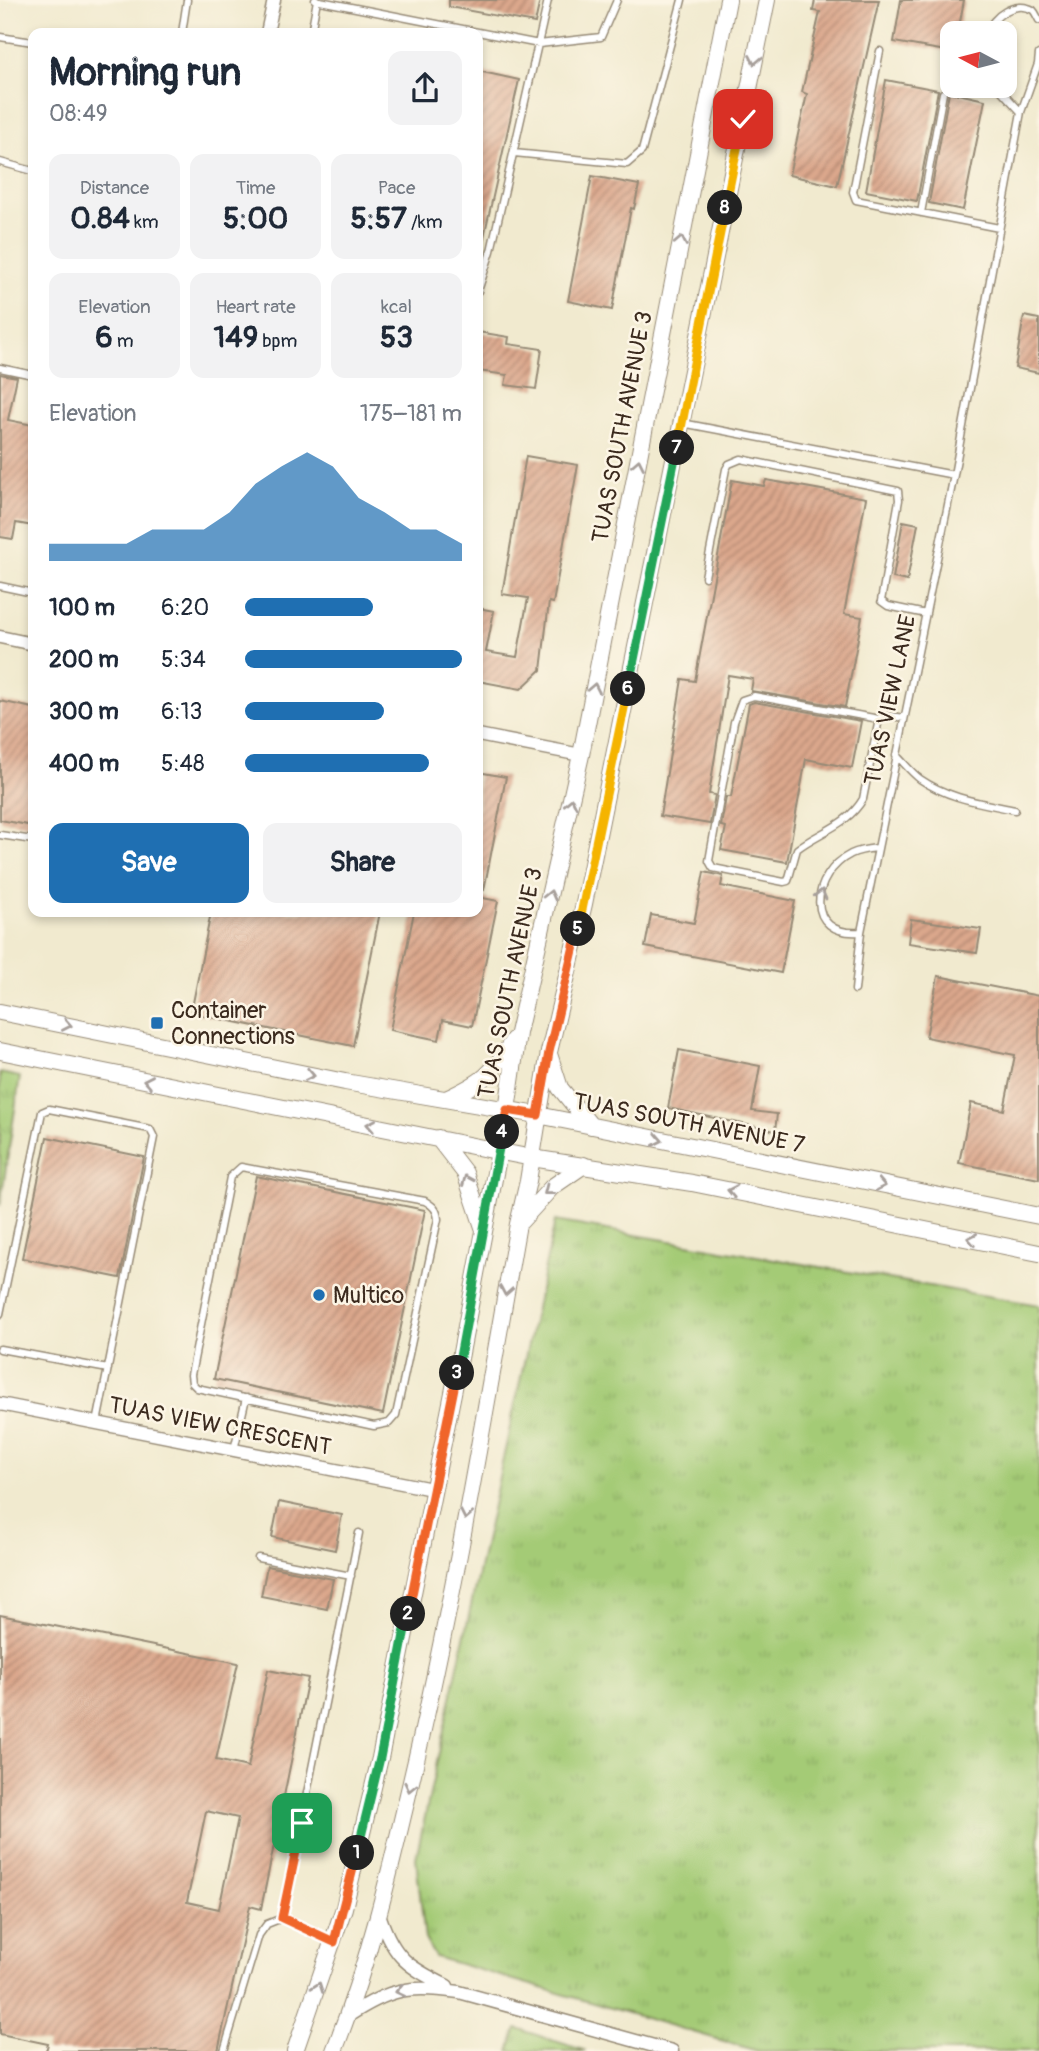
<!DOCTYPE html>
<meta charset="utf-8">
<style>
body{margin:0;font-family:Pangolin,sans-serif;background:#f2f2f3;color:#1f2937;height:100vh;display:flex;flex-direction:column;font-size:26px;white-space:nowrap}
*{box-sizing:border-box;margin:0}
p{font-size:23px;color:#747a83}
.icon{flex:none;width:38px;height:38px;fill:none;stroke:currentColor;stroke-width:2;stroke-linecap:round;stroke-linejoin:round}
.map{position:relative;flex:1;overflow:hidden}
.details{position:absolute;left:28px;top:28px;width:455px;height:889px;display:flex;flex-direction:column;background:#fff;border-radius:14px;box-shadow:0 4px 10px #0003}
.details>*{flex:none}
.needle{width:46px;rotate:277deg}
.controls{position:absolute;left:940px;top:21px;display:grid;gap:14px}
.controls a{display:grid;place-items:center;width:77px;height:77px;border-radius:14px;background:#fff;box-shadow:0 4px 10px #0003;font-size:35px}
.pin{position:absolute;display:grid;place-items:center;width:60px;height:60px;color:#fff;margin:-30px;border-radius:14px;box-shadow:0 4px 10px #0006}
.km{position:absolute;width:35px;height:35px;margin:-18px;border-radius:50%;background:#222;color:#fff;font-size:19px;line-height:35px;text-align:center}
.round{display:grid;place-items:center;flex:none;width:74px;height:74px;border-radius:14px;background:#f2f2f3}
.summary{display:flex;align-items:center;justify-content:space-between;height:119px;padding:0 21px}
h1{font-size:38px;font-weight:700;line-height:52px}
.stats{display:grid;grid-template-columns:repeat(3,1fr);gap:10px;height:119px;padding:7px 21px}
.stats div{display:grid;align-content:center;border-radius:14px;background:#f2f2f3;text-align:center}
.stats b{font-size:30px;font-weight:700}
.stats small{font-size:19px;font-weight:400}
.stats p{font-size:19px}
.chart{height:196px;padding:14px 21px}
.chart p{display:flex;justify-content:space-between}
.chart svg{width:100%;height:126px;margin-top:7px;fill:#1f6fb2;opacity:.7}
.action{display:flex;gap:14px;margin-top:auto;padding:14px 21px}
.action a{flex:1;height:80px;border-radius:14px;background:#1f6fb2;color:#fff;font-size:28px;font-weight:700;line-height:80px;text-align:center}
.action a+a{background:#f2f2f3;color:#1f2937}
ul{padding:0 21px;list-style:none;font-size:23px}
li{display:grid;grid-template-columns:112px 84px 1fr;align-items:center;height:52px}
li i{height:18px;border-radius:9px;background:#1f6fb2}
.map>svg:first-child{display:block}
</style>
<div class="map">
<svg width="1039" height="2051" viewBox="0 0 1039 2051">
<defs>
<pattern id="grass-tufts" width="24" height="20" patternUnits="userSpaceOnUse" patternTransform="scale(1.75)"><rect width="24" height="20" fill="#a4cb76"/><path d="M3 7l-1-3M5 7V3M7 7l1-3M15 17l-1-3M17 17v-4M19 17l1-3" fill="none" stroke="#8eae66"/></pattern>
<pattern id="building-hatch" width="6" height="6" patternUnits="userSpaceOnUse" patternTransform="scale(1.75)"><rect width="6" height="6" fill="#dba78c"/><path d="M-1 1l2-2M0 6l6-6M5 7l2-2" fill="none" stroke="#b38872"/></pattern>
</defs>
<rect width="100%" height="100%" fill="#fcf5e5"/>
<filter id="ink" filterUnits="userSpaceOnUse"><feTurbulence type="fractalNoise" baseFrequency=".0143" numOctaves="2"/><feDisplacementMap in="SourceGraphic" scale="14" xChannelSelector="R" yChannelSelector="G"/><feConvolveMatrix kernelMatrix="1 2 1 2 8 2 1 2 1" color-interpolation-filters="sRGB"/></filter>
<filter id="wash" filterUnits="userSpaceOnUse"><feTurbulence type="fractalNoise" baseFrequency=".00686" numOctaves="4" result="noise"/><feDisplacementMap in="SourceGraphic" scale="28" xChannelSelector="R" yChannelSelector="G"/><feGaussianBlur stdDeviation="1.57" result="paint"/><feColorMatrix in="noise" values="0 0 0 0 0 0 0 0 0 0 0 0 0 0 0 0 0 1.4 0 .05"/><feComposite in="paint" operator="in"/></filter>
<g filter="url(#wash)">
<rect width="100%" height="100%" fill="#f1eacf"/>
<path fill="url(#grass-tufts)" stroke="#707a4a" stroke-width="2" d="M0,1073L20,1077L0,1206Z
M555,1221L1039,1305V2051H758L435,1957L425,1939L416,1858Z
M517,2029H518L586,2051H509Z"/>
<g id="blocks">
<path fill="url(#building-hatch)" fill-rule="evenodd" d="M449,0H540L535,23L449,7Z
M815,0H879L837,186L789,175L807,94L802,92L820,12L813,11Z
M901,0H964L958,33H952V52L894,42Z
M478,71L519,80L483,241H478Z
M886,80L938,90L917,201L866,191Z
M949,92L985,100L963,210L929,203Z
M592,176L639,185L634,209L631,208L612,310L568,301Z
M1024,316L1039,319V373L1015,368Z
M478,332L509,337L508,344L542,349L536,389L505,385L507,375L478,371Z
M0,374L17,377L8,420L33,425V526L16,523L13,539L0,537Z
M526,456L578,465L553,603L549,602L541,670L521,689L478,681V608L494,611L486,652L517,657L528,598L502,594Z
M732,480L764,486L766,480L866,498L844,614L862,617L845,707L751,691L753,679L728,675L709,794L715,795L710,824L660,816L682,679L695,681Z
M903,521L918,524L907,581L893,578Z
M0,701L33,708V826L0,820Z
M754,702L861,721L852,768L806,759L787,862L721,850L726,827L721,826L726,797H731L749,704Z
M478,772L506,777L484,890L478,889Z
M704,872L723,876L721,886L795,901L781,973L645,947L651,915L694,923Z
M478,897L498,901L472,1026L443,1020L439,1040L390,1030L414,912H478Z
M211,912H380L353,1046L191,1013Z
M911,919L981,929L977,953L908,943Z
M938,976L1039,996V1179L959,1163L971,1103L1004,1110L1015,1055L926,1037Z
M679,1050L760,1066L752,1111L777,1114L775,1131L668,1108Z
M47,1137L144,1157L120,1278L22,1258Z
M256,1176L425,1210L383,1414L214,1379Z
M279,1502L342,1515L335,1550L272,1537Z
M267,1566L333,1579L327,1609L261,1596Z
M0,1615L238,1663L216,1760L248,1767L268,1670L308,1678L261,1909L250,1906L218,2051H46L48,2044L0,2034ZM206,1811L238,1818L219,1909L187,1902Z"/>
</g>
</g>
<g filter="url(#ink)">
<use href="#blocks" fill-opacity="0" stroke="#968a76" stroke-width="2"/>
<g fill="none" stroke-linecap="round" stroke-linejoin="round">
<g stroke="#968a76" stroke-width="9">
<path id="service" d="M315,0L539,44L601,37L617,0
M182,33L187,0
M311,33L317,0
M988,33C991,16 1016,0 1033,10C1036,13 1037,17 1039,20
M0,37L33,42
M880,51L853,192L856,200L999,228
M997,86L1021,112
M514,153L627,164L642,151L682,0
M0,162L33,171
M921,213L943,93
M478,291L491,251L548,0
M0,368L33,375
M682,423L954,475
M705,577L726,469L729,464L741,459L898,491L899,500L881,601L888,606L926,614
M0,586L33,593
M879,719L754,696L742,700L734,722L712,844L709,861L713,868L784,882L788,881L797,849C819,832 848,825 863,799L879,719L885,715L904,718
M896,755C904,763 912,773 920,779C949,799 982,803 1015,810
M0,835L33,840
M861,932C803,937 811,874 851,854C859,850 868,849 877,848
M855,990L861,932L954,475L1021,112L1038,64L1039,54
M241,1167L425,1201C433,1206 437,1209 438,1219L396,1415L389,1423L374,1426L197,1388L192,1383L191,1375L230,1177Z
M0,1314L42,1112L49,1109L150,1129L154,1137L97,1423
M0,1349L108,1369
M234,1450L246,1398
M258,1558L351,1576
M282,1918L359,1533
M224,2051L259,1935L267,1924L282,1918L331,1940"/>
</g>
<g stroke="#968a76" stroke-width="15">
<path id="minor" d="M267,33L274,0
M0,637L33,644
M478,735L581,755
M0,1404L432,1489
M380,1917C394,1958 408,1967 447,1986
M348,2016C391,1988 408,1985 459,1992L672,2051"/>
</g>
<g stroke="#968a76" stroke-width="18">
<path id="tertiary" d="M0,1012L345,1082L538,1115L1039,1216
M0,1051L532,1158L692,1183L1039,1253
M549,1054L560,1088L591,1126
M446,1099C482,1082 493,1075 513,1040
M438,1138L465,1173L483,1227
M521,1221L552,1187L584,1165
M295,2051L344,1908L380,1758L461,1353L507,1110L518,1033L581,755L728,0
M334,2051C368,1965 389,1876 410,1786C454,1601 485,1412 518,1224L528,1181L549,1052L584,904L767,0"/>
</g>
<use href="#service" stroke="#fff" stroke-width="6"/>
<use href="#minor" stroke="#fff" stroke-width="12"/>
<use href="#tertiary" stroke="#fff" stroke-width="16"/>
</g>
<defs><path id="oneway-chevron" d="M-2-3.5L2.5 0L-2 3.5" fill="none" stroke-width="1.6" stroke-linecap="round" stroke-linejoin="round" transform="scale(1.75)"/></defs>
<g stroke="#a79f9a">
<use href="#oneway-chevron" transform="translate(755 60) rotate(101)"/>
<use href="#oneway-chevron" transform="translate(681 241) rotate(-79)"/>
<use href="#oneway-chevron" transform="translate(638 464) rotate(-79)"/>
<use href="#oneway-chevron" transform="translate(594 688) rotate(-79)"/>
<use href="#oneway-chevron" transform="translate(571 803) rotate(-78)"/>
<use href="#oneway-chevron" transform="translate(821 894) rotate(-75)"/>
<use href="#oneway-chevron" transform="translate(550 895) rotate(-77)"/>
<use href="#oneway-chevron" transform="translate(67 1025) rotate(11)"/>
<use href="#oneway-chevron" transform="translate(310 1075) rotate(11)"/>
<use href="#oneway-chevron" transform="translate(148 1081) rotate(-169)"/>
<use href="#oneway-chevron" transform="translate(371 1125) rotate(-169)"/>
<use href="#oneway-chevron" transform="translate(658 1140) rotate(11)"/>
<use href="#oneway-chevron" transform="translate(467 1180) rotate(-113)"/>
<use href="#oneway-chevron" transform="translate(881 1185) rotate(11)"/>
<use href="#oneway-chevron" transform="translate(548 1191) rotate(142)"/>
<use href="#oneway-chevron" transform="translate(732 1191) rotate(-169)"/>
<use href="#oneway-chevron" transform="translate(972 1239) rotate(-169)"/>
<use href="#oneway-chevron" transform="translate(506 1291) rotate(100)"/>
<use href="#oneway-chevron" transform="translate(466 1515) rotate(101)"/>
<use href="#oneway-chevron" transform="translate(410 1787) rotate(103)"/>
<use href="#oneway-chevron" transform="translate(318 1987) rotate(-70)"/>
<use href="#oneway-chevron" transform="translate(400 1991) rotate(167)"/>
</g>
</g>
<g fill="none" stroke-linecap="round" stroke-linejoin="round" filter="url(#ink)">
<g stroke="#fff" stroke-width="14">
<path id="split-1" d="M302,1823L282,1918L334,1942L357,1853"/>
</g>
<g stroke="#fff" stroke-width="14">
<path id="split-2" d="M357,1853L380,1758L408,1614"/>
</g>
<g stroke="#fff" stroke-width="14">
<path id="split-3" d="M408,1614L457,1373"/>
</g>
<g stroke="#fff" stroke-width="14">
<path id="split-4" d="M457,1373L502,1132"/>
</g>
<g stroke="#fff" stroke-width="14">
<path id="split-5" d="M502,1132L507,1110L538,1115L549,1052L578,929"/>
</g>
<g stroke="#fff" stroke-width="14">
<path id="split-6" d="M578,929L628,689"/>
</g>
<g stroke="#fff" stroke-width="14">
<path id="split-7" d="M628,689L677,448"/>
</g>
<g stroke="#fff" stroke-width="14">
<path id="split-8" d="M677,448L725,208"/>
</g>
<g stroke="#fff" stroke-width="14">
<path id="split-9" d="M725,208L743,119"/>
</g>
<use href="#split-1" stroke="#f0652b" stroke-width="9"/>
<use href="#split-2" stroke="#22a559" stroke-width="9"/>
<use href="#split-3" stroke="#f0652b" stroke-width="9"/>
<use href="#split-4" stroke="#22a559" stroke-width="9"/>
<use href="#split-5" stroke="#f0652b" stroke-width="9"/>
<use href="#split-6" stroke="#f5b400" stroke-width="9"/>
<use href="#split-7" stroke="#22a559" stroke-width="9"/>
<use href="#split-8" stroke="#f5b400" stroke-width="9"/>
<use href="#split-9" stroke="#f5b400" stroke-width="9"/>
</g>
<g fill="#1f6fb2" stroke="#fcf5e5" stroke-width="2.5">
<rect x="150" y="1016" width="14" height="14" rx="3.5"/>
<circle cx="319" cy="1295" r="7"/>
</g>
<g text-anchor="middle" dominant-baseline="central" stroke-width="5" stroke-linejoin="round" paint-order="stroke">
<g font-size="23" fill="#3b2a1e" stroke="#fcf5e5">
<text transform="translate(622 427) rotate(-79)">TUAS SOUTH AVENUE 3</text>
<text transform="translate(890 700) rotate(-78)">TUAS VIEW LANE</text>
<text transform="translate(510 983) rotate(-78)">TUAS SOUTH AVENUE 3</text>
<text transform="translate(689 1123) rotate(11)">TUAS SOUTH AVENUE 7</text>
<text transform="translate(220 1426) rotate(11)">TUAS VIEW CRESCENT</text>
</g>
<g font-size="23" fill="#3b2a1e" stroke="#fcf5e5" text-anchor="start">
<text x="171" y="1010">Container<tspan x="171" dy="26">Connections</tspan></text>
<text x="333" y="1295">Multico</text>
</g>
</g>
</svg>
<div class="controls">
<a><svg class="needle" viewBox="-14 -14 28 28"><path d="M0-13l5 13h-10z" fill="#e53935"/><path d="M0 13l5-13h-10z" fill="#747a83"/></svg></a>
</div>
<div class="pin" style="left:302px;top:1823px;background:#1e9e55"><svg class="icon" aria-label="arrive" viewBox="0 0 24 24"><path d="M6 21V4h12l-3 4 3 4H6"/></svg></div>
<div class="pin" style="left:743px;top:119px;background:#d93025"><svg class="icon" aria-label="check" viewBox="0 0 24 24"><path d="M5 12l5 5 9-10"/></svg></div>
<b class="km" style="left:357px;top:1853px">1</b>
<b class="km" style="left:408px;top:1614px">2</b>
<b class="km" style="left:457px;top:1373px">3</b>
<b class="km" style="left:502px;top:1132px">4</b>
<b class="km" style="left:578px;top:929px">5</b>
<b class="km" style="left:628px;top:689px">6</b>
<b class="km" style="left:677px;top:448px">7</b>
<b class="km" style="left:725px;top:208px">8</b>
<section class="details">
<div class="summary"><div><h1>Morning run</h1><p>08:49</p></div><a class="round"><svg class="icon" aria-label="share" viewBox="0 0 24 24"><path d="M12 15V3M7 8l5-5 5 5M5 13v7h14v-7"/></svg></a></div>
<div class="stats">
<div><p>Distance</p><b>0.84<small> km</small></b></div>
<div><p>Time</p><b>5:00</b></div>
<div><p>Pace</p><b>5:57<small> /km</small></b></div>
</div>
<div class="stats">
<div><p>Elevation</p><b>6<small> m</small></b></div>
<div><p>Heart rate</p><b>149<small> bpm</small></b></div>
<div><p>kcal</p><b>53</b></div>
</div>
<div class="chart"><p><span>Elevation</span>175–181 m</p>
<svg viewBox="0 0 160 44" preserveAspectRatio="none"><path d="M0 44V38L10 38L20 38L30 38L40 33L50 33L60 33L70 27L80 17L90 11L100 6L110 11L120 22L130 27L140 33L150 33L160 38V44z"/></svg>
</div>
<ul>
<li><b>100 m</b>6:20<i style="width:59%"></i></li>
<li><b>200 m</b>5:34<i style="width:100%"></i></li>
<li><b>300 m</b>6:13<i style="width:64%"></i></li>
<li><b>400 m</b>5:48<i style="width:85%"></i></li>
</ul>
<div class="action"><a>Save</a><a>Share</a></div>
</section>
</div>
